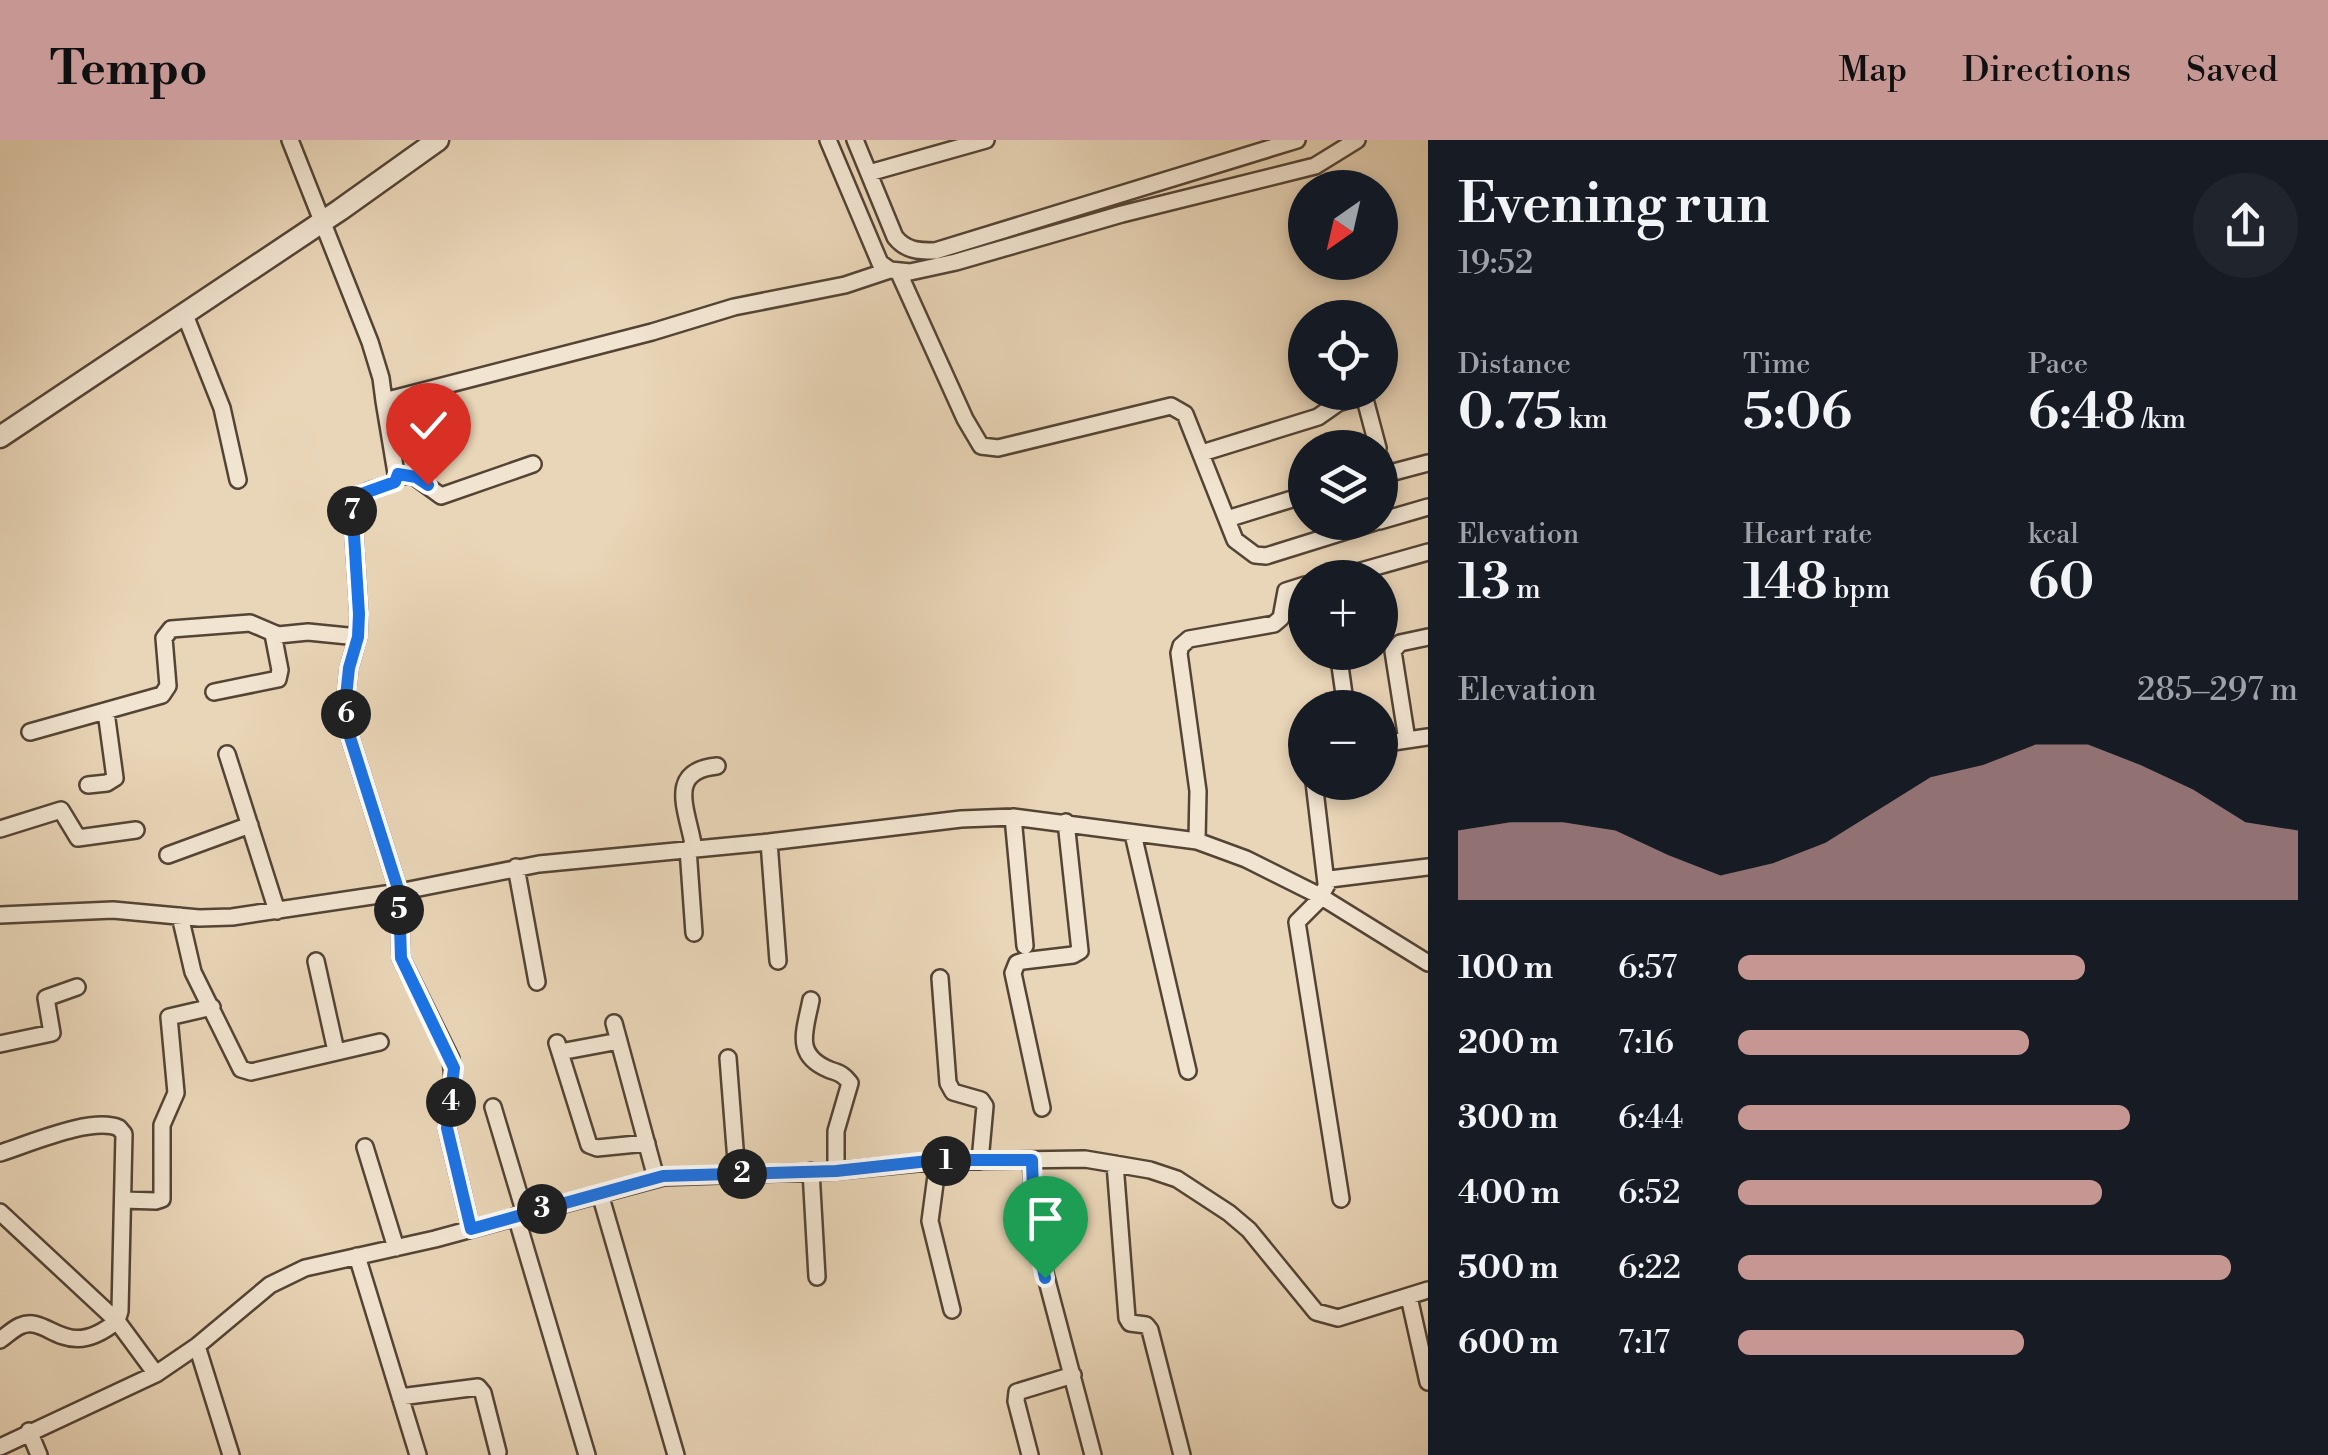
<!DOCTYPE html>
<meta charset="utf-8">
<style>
body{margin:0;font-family:"Libre Bodoni",serif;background:#20242c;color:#f1f3f6;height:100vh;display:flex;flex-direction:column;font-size:38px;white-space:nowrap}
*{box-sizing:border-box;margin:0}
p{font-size:32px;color:#9ea1a6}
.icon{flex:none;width:55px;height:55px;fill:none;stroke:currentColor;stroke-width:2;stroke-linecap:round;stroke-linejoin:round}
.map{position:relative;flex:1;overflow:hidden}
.sheet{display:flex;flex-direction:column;background:#171b24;width:900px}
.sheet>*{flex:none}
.needle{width:65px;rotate:214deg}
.fabs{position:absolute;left:1288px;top:30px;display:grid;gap:20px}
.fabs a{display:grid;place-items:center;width:110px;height:110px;border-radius:50%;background:#171b24;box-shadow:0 5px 15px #0003;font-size:50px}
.pin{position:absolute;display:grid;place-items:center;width:85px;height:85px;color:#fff;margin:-102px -42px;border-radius:50% 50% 50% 0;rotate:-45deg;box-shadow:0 0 10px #0007}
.pin .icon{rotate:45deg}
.km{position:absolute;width:50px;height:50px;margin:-25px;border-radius:50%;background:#222;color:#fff;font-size:28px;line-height:50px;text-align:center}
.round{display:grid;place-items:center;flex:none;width:105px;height:105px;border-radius:52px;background:#20242c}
.overview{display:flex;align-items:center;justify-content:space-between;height:170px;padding:0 30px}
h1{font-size:55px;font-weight:600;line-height:75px}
.metrics{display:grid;grid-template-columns:repeat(3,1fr);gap:15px;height:170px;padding:10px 30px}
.metrics div{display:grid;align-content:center}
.metrics b{font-size:50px;font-weight:600}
.metrics small{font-size:28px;font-weight:400}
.metrics p{font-size:28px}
.chart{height:280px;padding:20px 30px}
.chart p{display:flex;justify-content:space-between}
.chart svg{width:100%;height:180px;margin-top:10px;fill:#c59692;opacity:.7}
ul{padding:0 30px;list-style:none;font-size:32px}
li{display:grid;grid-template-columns:160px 120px 1fr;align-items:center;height:75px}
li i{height:25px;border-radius:12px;background:#c59692}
header{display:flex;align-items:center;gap:60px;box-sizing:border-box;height:140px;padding:0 50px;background:#c59692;color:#111}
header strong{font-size:48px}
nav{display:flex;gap:55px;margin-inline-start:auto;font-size:35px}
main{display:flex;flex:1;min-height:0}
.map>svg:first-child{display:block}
</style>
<header>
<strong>Tempo</strong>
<nav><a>Map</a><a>Directions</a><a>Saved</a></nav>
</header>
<main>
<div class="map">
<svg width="1428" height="1315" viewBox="0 0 1428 1315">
<rect width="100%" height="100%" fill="#e9d5b7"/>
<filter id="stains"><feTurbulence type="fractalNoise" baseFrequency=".002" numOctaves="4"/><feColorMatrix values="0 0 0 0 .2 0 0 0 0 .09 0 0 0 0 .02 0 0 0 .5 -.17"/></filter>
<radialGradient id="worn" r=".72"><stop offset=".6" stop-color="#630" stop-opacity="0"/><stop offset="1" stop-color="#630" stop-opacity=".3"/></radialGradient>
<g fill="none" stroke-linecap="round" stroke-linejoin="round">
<g stroke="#544435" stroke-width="20">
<path id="minor" d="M290,0L370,202L381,238L384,261L652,192L734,167L845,145L890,130L910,132L956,122L1122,74L1315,26L1357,0
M828,0L880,123L890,130
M855,0L895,97C906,111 919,111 935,111L1297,0
M869,33L986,0
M898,131L965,279L981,306L998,308L1171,266L1185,274L1235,400L1255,415L1266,416L1375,382
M185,175L222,268L238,340
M384,261L397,339C385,350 361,348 352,363L359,474L358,497L349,528L346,557L349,594L399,752L401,818L451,919L453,939L447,988L471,1089
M1202,313L1318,277L1338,263L1358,257L1366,263L1378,308
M1380,317L1382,327L1390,333L1428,323
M397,334L415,337L441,356L533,324
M1227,379L1305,355
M1380,381L1428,367
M1336,438L1428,412
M1338,512L1346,568
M214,552L278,539L280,530L273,494
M30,592L162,555L168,546L164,498L171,489L250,483L278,495L308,492L358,497
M1407,600L1393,511L1400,503L1428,497
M1380,604L1428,597
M227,614L277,771
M1314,642L1326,743
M88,645L107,643L115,638L106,572
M1013,677L1025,806
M0,689L61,670L78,698L136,690
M1133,694L1188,931
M1197,701L1198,651L1179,513L1181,506L1189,499L1274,484L1281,478L1286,451L1305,445
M769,702L778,821
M688,709L694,793
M694,709C688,671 665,631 717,626
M168,715L250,685
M516,727L537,842
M0,775L113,770L199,778L232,777L399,752L539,724L769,702L961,679L1013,677L1197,701L1246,719L1320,756L1428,823
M180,776L193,832L241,929L251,932L380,902
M316,821L336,911
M940,838L948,943L953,952L981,960L985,966L980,1021
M811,860C805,891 793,915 830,930C840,933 844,935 850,943L836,991V1031
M614,883L656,1038
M557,903L589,1005L597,1008L647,1003
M0,904L52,893L46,858L77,847
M560,912L619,901
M728,918L737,1034
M493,967L525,1074
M1042,968L1013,833L1017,823L1023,821L1073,815L1080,811L1066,682
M365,1007L396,1108
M0,1013C29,1004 92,976 119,988L124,994L120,1171L117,1181L156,1234
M1031,1020L1037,1103L1093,1315
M938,1021L930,1081L952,1170
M1115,1024L1127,1178L1130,1183L1146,1185L1150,1190L1182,1315
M811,1031L817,1137
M600,1054L676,1315
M1341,1059L1297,782L1318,761L1330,739L1428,727
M123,1060L156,1061L162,1059V985L176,953L169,877L212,867
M0,1072L117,1181C64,1224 49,1173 20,1186C13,1189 6,1196 0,1200
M516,1076L587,1315
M357,1116L418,1315
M1409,1157L1428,1242
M197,1206L231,1315
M400,1257L478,1247L483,1253L498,1312
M29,1291L39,1315
M0,1307L156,1234L197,1206L270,1145L305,1128L435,1099L663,1037L836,1031L938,1021L1085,1019L1115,1024L1150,1030L1177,1039L1229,1073L1249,1090L1316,1172L1338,1178L1428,1150
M1030,1315L1016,1261L1017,1252L1073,1235"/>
</g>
<g stroke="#544435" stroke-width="25">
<path id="tertiary" d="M0,297L340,70L438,0"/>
</g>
<use href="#minor" stroke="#f1e4d0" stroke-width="15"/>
<use href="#tertiary" stroke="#f1e4d0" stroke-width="20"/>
</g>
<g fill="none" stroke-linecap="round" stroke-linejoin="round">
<g stroke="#fff" stroke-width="20">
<path id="route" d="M428,345L416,337L398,334L395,342L356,356L352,363L359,474L358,497L349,528L346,557L349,594L399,752L401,818L454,928L447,988L471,1089L663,1036L836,1031L938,1020H1032L1034,1087L1045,1138"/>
</g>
<use href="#route" stroke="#1a73e8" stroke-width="12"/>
</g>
<rect width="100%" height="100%" filter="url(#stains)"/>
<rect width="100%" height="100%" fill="url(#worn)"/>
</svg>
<div class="fabs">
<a><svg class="needle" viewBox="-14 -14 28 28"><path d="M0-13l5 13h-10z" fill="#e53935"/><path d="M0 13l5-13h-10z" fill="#9ea1a6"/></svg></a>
<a><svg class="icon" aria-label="locate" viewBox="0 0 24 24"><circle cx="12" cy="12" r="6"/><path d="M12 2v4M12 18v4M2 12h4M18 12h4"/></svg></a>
<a><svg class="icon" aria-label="layers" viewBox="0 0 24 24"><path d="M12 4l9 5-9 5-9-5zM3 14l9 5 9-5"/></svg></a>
<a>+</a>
<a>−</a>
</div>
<div class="pin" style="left:1045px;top:1138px;background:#1e9e55"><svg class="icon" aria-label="arrive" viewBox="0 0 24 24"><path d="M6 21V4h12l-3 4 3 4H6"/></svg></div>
<div class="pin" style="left:428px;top:345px;background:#d93025"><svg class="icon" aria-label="check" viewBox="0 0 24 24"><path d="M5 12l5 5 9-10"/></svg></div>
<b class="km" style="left:946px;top:1021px">1</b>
<b class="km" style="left:742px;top:1034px">2</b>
<b class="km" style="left:542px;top:1069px">3</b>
<b class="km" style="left:451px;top:962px">4</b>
<b class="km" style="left:399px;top:770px">5</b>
<b class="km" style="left:346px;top:574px">6</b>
<b class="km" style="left:352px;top:371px">7</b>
</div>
<section class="sheet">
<div class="overview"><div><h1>Evening run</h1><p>19:52</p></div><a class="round"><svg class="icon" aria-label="share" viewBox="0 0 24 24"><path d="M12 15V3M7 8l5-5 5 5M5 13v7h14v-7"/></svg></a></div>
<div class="metrics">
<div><p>Distance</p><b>0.75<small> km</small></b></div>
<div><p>Time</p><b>5:06</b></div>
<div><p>Pace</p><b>6:48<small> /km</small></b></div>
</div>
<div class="metrics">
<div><p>Elevation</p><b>13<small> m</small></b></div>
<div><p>Heart rate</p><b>148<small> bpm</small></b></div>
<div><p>kcal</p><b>60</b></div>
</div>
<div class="chart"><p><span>Elevation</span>285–297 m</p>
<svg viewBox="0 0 160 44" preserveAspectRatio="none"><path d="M0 44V27L10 25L20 25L30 27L40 33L50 38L60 35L70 30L80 22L90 14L100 11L110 6L120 6L130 11L140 17L150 25L160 27V44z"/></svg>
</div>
<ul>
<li><b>100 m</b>6:57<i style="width:62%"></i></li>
<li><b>200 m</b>7:16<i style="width:52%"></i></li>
<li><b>300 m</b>6:44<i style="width:70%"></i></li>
<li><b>400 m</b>6:52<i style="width:65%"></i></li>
<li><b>500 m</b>6:22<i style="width:88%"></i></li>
<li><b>600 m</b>7:17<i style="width:51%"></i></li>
</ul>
</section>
</main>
